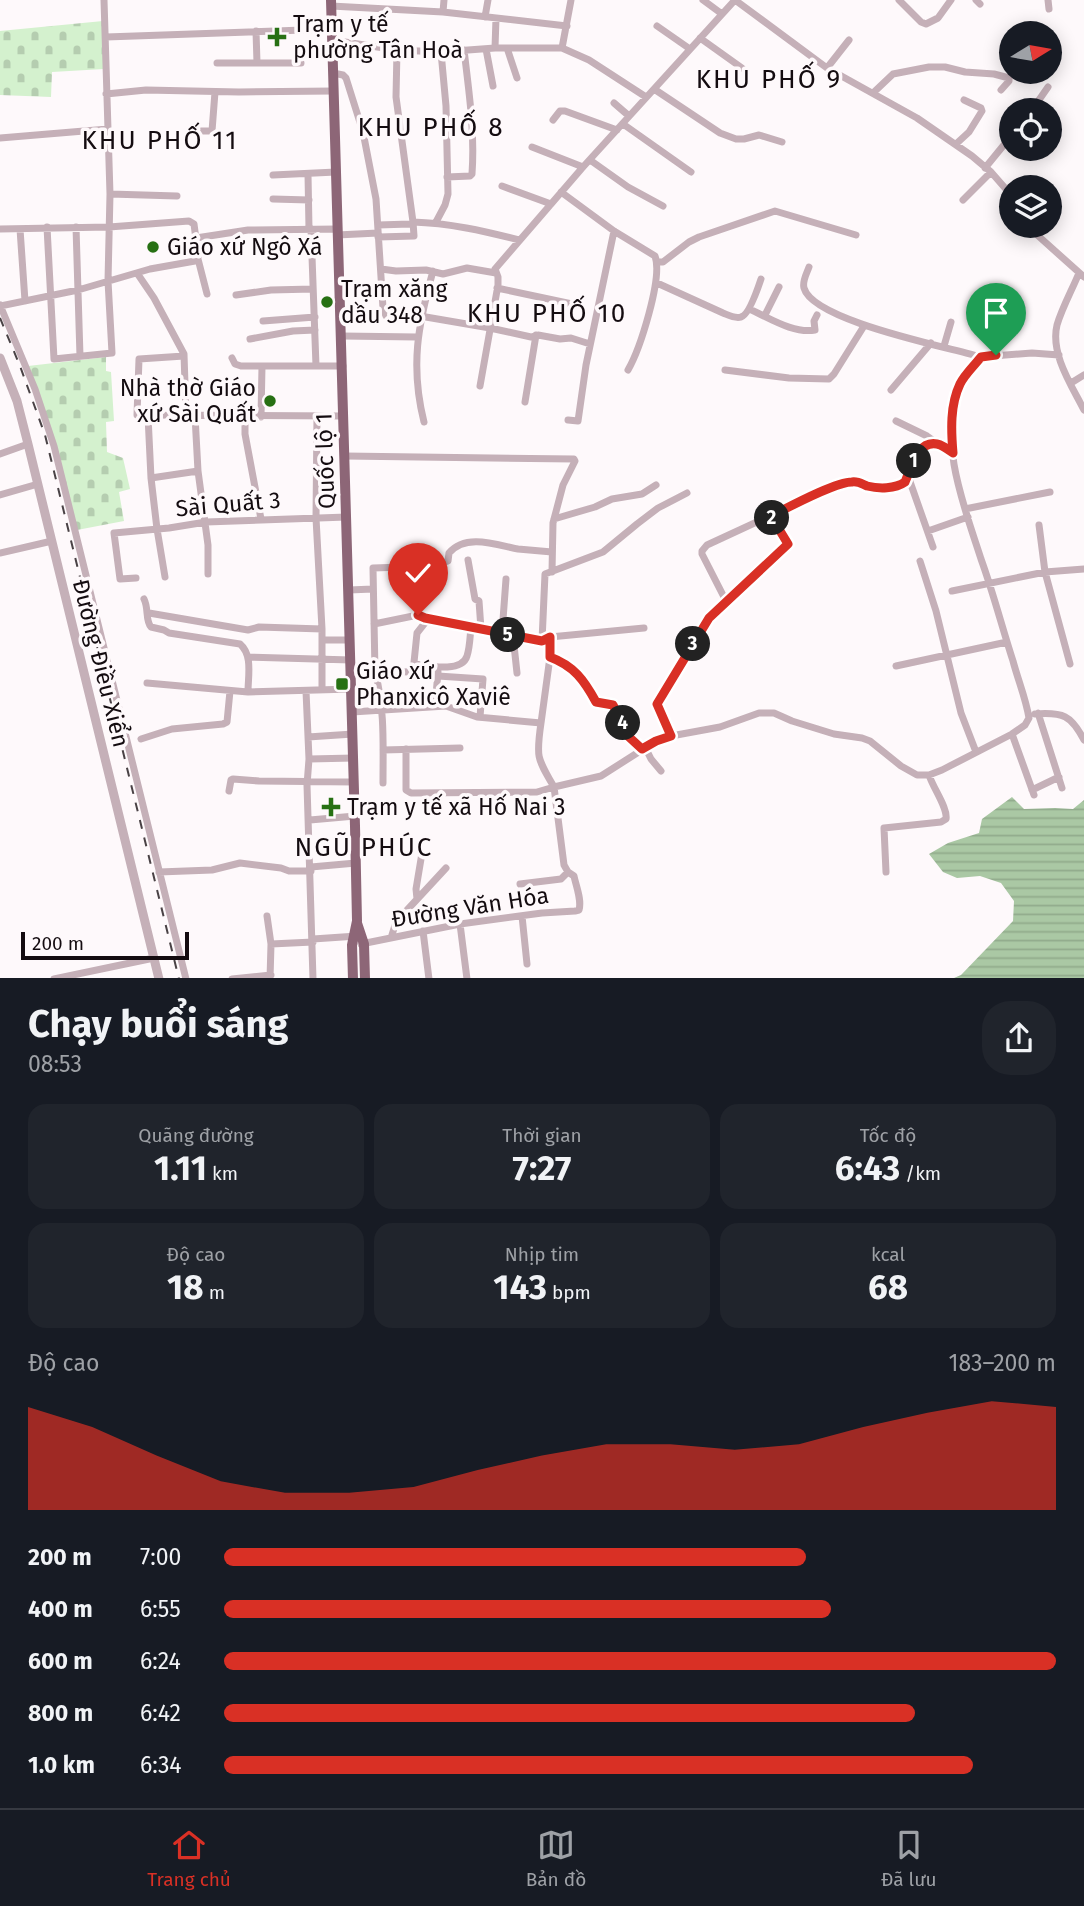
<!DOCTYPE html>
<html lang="vi">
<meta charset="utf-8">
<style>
body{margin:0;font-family:"Fira Sans",sans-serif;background:#20242c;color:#f1f3f6;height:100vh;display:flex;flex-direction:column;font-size:26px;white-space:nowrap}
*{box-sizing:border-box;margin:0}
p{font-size:23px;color:#9ea1a6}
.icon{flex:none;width:38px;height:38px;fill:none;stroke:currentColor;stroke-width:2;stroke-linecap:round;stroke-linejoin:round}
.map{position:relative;height:978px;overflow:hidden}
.panel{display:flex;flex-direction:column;background:#171b24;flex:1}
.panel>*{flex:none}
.needle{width:46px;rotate:79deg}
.fabs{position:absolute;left:999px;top:21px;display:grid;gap:14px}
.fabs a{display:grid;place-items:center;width:63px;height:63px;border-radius:50%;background:#171b24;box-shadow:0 4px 18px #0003;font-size:35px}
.scale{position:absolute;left:21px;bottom:18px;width:168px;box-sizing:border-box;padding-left:7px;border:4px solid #140c10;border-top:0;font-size:19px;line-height:24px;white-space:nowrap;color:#140c10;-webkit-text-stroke:5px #fef9fb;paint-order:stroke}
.pin{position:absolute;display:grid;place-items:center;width:60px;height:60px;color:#fff;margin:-72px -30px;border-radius:50% 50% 50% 0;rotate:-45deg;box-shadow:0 0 7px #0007}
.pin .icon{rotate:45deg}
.km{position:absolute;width:35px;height:35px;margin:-18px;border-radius:50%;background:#222;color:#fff;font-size:19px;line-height:35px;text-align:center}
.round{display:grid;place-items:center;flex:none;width:74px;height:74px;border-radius:28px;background:#20242c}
.head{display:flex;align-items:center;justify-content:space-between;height:119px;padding:0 28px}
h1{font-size:38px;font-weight:700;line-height:52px}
.metrics{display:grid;grid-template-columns:repeat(3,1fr);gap:10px;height:119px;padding:7px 28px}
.metrics div{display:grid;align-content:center;border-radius:18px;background:#20242c;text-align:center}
.metrics b{font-size:35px;font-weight:700}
.metrics small{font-size:19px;font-weight:400}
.metrics p{font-size:19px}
.chart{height:196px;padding:14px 28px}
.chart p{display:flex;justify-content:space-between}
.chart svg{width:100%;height:126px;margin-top:7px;fill:#d93025;opacity:.7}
ul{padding:0 28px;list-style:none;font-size:23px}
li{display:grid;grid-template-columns:112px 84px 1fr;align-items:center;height:52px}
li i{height:18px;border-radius:9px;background:#d93025}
.dock{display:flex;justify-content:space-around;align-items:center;height:98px;border-top:2px solid #363941;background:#171b24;font-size:19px;color:#9ea1a6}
.dock a{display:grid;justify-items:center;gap:4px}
.dock .active{color:#d93025}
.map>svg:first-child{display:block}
</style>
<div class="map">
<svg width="1084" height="979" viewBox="0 0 1084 979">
<defs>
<pattern id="cemetery-stones" width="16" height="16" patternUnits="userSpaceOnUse" patternTransform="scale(1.75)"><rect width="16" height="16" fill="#d4f1ce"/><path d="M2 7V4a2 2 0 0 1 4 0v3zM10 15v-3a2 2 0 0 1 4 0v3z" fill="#b5cdb0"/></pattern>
<pattern id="water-rules" width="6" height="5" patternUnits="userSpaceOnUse" patternTransform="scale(1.75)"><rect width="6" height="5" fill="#aac8a4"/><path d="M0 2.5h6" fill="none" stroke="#91ab8c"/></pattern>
</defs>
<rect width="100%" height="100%" fill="#fef9fb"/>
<path fill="url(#cemetery-stones)" d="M103,21L104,69L52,72L51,97L0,95V31Z
M106,357V371L111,372L114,421L106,422L107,452L123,458L130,489L119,492L124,521L77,530L28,366Z"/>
<path fill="url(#water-rules)" d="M1012,797L1024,809L1055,808L1073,809L1084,800V978H954L961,975L1013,921L1014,901L1001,883L980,876L957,878L943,872L929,854L948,843L979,833L982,819Z"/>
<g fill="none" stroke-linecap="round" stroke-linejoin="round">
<path stroke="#c5b0b8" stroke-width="7" d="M703,0L722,14
M735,0L827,68L917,118L972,156L991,172L1012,196
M899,0L921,22L926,24L938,18L951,0
M976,0L980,4
M1048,0L1049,9
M331,6L443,12L567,26
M443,12L444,0
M485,17L488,0
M657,26L690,49
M256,31L257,63
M106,37L332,29
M700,38L742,68
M332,40L397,50L441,52L495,48H562L589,60L646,97
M495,48L496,18
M507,48L517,78
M562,48L571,0
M486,49L493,86
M217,63H301
M827,68L849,40
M333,73L343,75L346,78L363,132L376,199L383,308L386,316H420L490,328L531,337L538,335L560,339L571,338L590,344
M654,89L720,133L736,139H744L759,135L782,142
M873,93L893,74L929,67H945L965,72L994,74L1009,78V81L1001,90
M106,94L146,90L239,92L334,91
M614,103L629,116
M1032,110L1048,87
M553,120L560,111H565L617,130
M623,124L691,172
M196,131H212L215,92
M0,138L108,129
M956,144L969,132L982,111L981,108L964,100
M532,147L583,167
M590,160L628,187L663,206
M985,168L1012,135
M308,174L309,229
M273,175L336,172
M447,177L470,176L472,174C475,132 469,92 464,50
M502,186L551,204
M561,192L614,231L655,256C663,278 640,349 628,370
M110,194L177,196
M273,199L309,200
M963,200L991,172
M413,222C449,223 484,231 519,240
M436,222L445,205L448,194L446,106L441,52
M378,225L410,224
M1031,226L1035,233L1084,277
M47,227L54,359L112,353L108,281L110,194L104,0
M76,227L80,356
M0,229L109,227L189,221L194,224L198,255V259L195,261L150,269L78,290L0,306
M20,229L25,301
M311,229L316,366
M337,235L378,233
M378,237L414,236L413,222L396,97L397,50
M196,238L248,230L337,229
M198,259L207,294
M657,262H663L689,242L699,237L775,211L856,235
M809,267C807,273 802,281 804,288C813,321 948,347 981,357
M381,269L396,271L426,270L443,274L467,268L496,273
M137,273L154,298L184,354L186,415
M1079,273C1072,290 1062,308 1057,325C1050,354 1072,386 1084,410
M657,283L723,313C728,315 735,319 741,317C749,315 758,288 761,279
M497,288L572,304
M236,295L271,290L313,289
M0,305L35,389L54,446L186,979
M749,309C768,317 793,334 815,330L814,321L817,315
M765,315L779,287
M263,321L315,317
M342,336L417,337
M250,339L293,331L315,330
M944,346L951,322
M184,356L139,359L137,415L344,416
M232,358L235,364L241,366H343
M725,370L789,378L829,379L834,374L864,326
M1071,383L1084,375
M480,386L498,285V277L495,269L583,167L735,0
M891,390L931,343
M525,402L536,335
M148,416L151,478L157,529L165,577
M195,416L198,471L208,545V574
M317,416L316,518L322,629V690
M245,417V434L261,519
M261,417L262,366
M568,420L578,421L586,365L614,231
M896,421L927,436L937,443
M424,422C410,366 418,325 433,271
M0,454L28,444
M345,456L574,459L575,461L563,485L553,523L552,572
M908,476L933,547
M151,478L198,471
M0,495L38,484
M965,509L1050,492
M554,519L595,507L612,499L642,494L656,485
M1039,525L1045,572L1070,664
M928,531L968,517
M0,553L52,541
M468,560L475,599L479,601L481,629
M920,561L936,611L961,713L976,752
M136,578L120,579L114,533L169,528L206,522L347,517
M349,590L373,589
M952,591L1045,572L1084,569
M144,599C149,609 145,620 151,627L164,630L169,633L240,644C253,655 248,676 248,692
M726,601L787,544L771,516
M149,613L248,630L259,627L322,629
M374,624L418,615L424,618L542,641L550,637L644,628
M502,633L506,579
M513,636L517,673
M322,640H350
M542,641L545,574L603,552L637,524L658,508L687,493
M248,657L351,660
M550,657C574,666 584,680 596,702L613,705L629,737L642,749
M415,664C429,666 462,673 467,656C470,647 470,636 471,627
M896,666L1007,642
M351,671L413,672L417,633L428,619
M438,676L483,679L480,717
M147,683L248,692L352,689
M306,691L309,759L307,785L313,979
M435,706L438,672
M352,712L446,706L477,717L541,723C536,757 537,758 554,787L601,776L656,741L671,736L720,727L759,713H774L792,721L834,734L862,738L870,741L901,766L917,775H929L942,770L1012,734L1025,725L1029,718C1026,699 1018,680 1013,661C1002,627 993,592 981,559C964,506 938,442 959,387C964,376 973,366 981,357L1032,353L1059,355
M1038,713L1062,788
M1035,714C1063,712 1071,715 1084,740
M541,723L550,657V637
M1012,734L1034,795
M671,736L657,704L707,622L726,601L702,554V551L707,545L839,484C861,478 884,495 905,482C911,468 918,438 939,444C943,446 949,450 953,453
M308,737L353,734
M141,739L172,729L223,724L227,722L230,691
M645,747L651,759L661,771
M383,750L460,748
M309,759L354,758
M383,783C383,746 385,708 375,672L373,568L433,566L448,561L449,553C466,533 497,545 518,549C530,550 541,551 552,552
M1032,790L1059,777
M229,791L231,780L233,779L259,781L354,782
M310,820L355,816
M311,867L356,863
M159,872L212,870L240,863L281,868L289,871H311
M886,872L884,828L941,822L946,819C948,808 933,788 929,775
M520,884L561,879L568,872
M417,899L416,889L422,853
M267,916L271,944L270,979
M522,916L527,964
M460,924L467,979
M423,931L429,979
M391,938L396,922L446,868
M313,939L357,936
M271,944L313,942
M361,944L460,924L542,913L575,911L579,910C582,900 576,886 574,876L568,872L564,865L554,787L537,792L411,793L406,790V749
M54,979L154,958
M232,979L271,975"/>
<path stroke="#c5b0b8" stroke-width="9" d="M0,358L17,401L28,444L159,979"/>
<path stroke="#8d6677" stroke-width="10" d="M331,0L355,826L357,921L352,945L353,979
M357,923L364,944L365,979"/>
<path stroke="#494245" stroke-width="2" stroke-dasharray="9 9" stroke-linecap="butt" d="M0,318L20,366L45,435L179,979"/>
</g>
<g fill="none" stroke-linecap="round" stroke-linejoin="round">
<g stroke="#fff" stroke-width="14">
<path id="route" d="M418,615L425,618L542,641L550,637V657C574,666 584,680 596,702L613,705L629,737L642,749L656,741L671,736L657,704L709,618L788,544L771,516C789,507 835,482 852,482C858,481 862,484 867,486C879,489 895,489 905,482C911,469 917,440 937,444C942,445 949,450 953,453C951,430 950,405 960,384C965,374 974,366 981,357L996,355"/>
</g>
<use href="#route" stroke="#d93025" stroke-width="9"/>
</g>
<g fill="#277013" stroke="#fef9fb" stroke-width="2.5">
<path d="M273.5 26.5h7v7h7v7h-7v7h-7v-7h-7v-7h7z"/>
<circle cx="153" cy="247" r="7"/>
<circle cx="327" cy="302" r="7"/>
<circle cx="270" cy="401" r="7"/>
<rect x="335" y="677" width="14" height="14" rx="3.5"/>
<path d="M327.5 796.5h7v7h7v7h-7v7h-7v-7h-7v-7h7z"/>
</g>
<g text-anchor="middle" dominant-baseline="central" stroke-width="7" stroke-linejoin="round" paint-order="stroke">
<g font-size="23" fill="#140c10" stroke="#fef9fb" text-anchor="start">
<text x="293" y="24">Trạm y tế<tspan x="293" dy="26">phường Tân Hoà</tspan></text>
<text x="167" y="247">Giáo xứ Ngô Xá</text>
<text x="341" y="289">Trạm xăng<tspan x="341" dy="26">dầu 348</tspan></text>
<text x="256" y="388" text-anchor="end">Nhà thờ Giáo<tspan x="256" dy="26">xứ Sài Quất</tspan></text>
<text x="356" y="671">Giáo xứ<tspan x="356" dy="26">Phanxicô Xaviê</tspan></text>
<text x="347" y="807">Trạm y tế xã Hố Nai 3</text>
</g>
<g font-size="23" fill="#140c10" stroke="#fef9fb">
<text transform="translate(325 461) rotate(-92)">Quốc lộ 1</text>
<text transform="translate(228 504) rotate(-5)">Sài Quất 3</text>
<text transform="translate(101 663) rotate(76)">Đường Điều Xiển</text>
<text transform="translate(470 907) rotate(-9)">Đường Văn Hóa</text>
</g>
<g font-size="26" letter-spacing="2" fill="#140c10" stroke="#fef9fb">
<text x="769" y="79">KHU PHỐ 9</text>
<text x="431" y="127">KHU PHỐ 8</text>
<text x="160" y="140">KHU PHỐ 11</text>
<text x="547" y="313">KHU PHỐ 10</text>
<text x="364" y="847">NGŨ PHÚC</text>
</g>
</g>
</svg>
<div class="fabs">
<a><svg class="needle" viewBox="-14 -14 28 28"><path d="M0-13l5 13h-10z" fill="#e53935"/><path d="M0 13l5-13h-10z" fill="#9ea1a6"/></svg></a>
<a><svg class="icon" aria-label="locate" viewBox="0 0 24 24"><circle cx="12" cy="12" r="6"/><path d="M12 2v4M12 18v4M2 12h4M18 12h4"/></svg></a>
<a><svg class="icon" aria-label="layers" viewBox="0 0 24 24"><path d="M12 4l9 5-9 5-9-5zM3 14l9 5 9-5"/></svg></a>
</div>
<div class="scale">200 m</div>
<div class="pin" style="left:996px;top:355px;background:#1e9e55"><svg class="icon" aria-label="arrive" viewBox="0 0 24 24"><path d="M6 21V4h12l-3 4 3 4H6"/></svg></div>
<div class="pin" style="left:418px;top:615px;background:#d93025"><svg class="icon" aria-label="check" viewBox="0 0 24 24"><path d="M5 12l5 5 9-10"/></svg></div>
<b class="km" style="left:914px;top:461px">1</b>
<b class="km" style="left:772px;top:518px">2</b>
<b class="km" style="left:693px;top:644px">3</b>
<b class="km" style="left:623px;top:723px">4</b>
<b class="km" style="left:508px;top:635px">5</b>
</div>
<section class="panel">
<div class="head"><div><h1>Chạy buổi sáng</h1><p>08:53</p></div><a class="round"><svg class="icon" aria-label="share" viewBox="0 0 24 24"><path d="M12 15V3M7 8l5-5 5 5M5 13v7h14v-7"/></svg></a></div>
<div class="metrics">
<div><p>Quãng đường</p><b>1.11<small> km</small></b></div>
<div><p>Thời gian</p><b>7:27</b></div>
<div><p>Tốc độ</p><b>6:43<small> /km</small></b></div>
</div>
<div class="metrics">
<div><p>Độ cao</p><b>18<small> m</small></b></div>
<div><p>Nhịp tim</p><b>143<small> bpm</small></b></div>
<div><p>kcal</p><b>68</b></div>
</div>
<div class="chart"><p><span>Độ cao</span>183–200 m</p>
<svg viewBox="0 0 160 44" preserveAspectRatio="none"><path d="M0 44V8L10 15L20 25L30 34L40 38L50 38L60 36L70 30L80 25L90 21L100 21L110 23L120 21L130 15L140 10L150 6L160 8V44z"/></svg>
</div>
<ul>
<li><b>200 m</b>7:00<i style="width:70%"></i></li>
<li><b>400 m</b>6:55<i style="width:73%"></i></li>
<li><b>600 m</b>6:24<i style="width:100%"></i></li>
<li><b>800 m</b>6:42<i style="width:83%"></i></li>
<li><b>1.0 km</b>6:34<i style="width:90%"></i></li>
</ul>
</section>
<nav class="dock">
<a class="active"><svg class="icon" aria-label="home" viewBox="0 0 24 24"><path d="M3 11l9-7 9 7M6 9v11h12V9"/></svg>Trang chủ</a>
<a><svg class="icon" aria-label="map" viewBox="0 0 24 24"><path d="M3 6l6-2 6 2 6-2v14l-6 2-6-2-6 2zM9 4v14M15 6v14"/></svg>Bản đồ</a>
<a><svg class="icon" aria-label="saved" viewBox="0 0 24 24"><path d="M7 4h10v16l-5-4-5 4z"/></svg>Đã lưu</a>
</nav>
